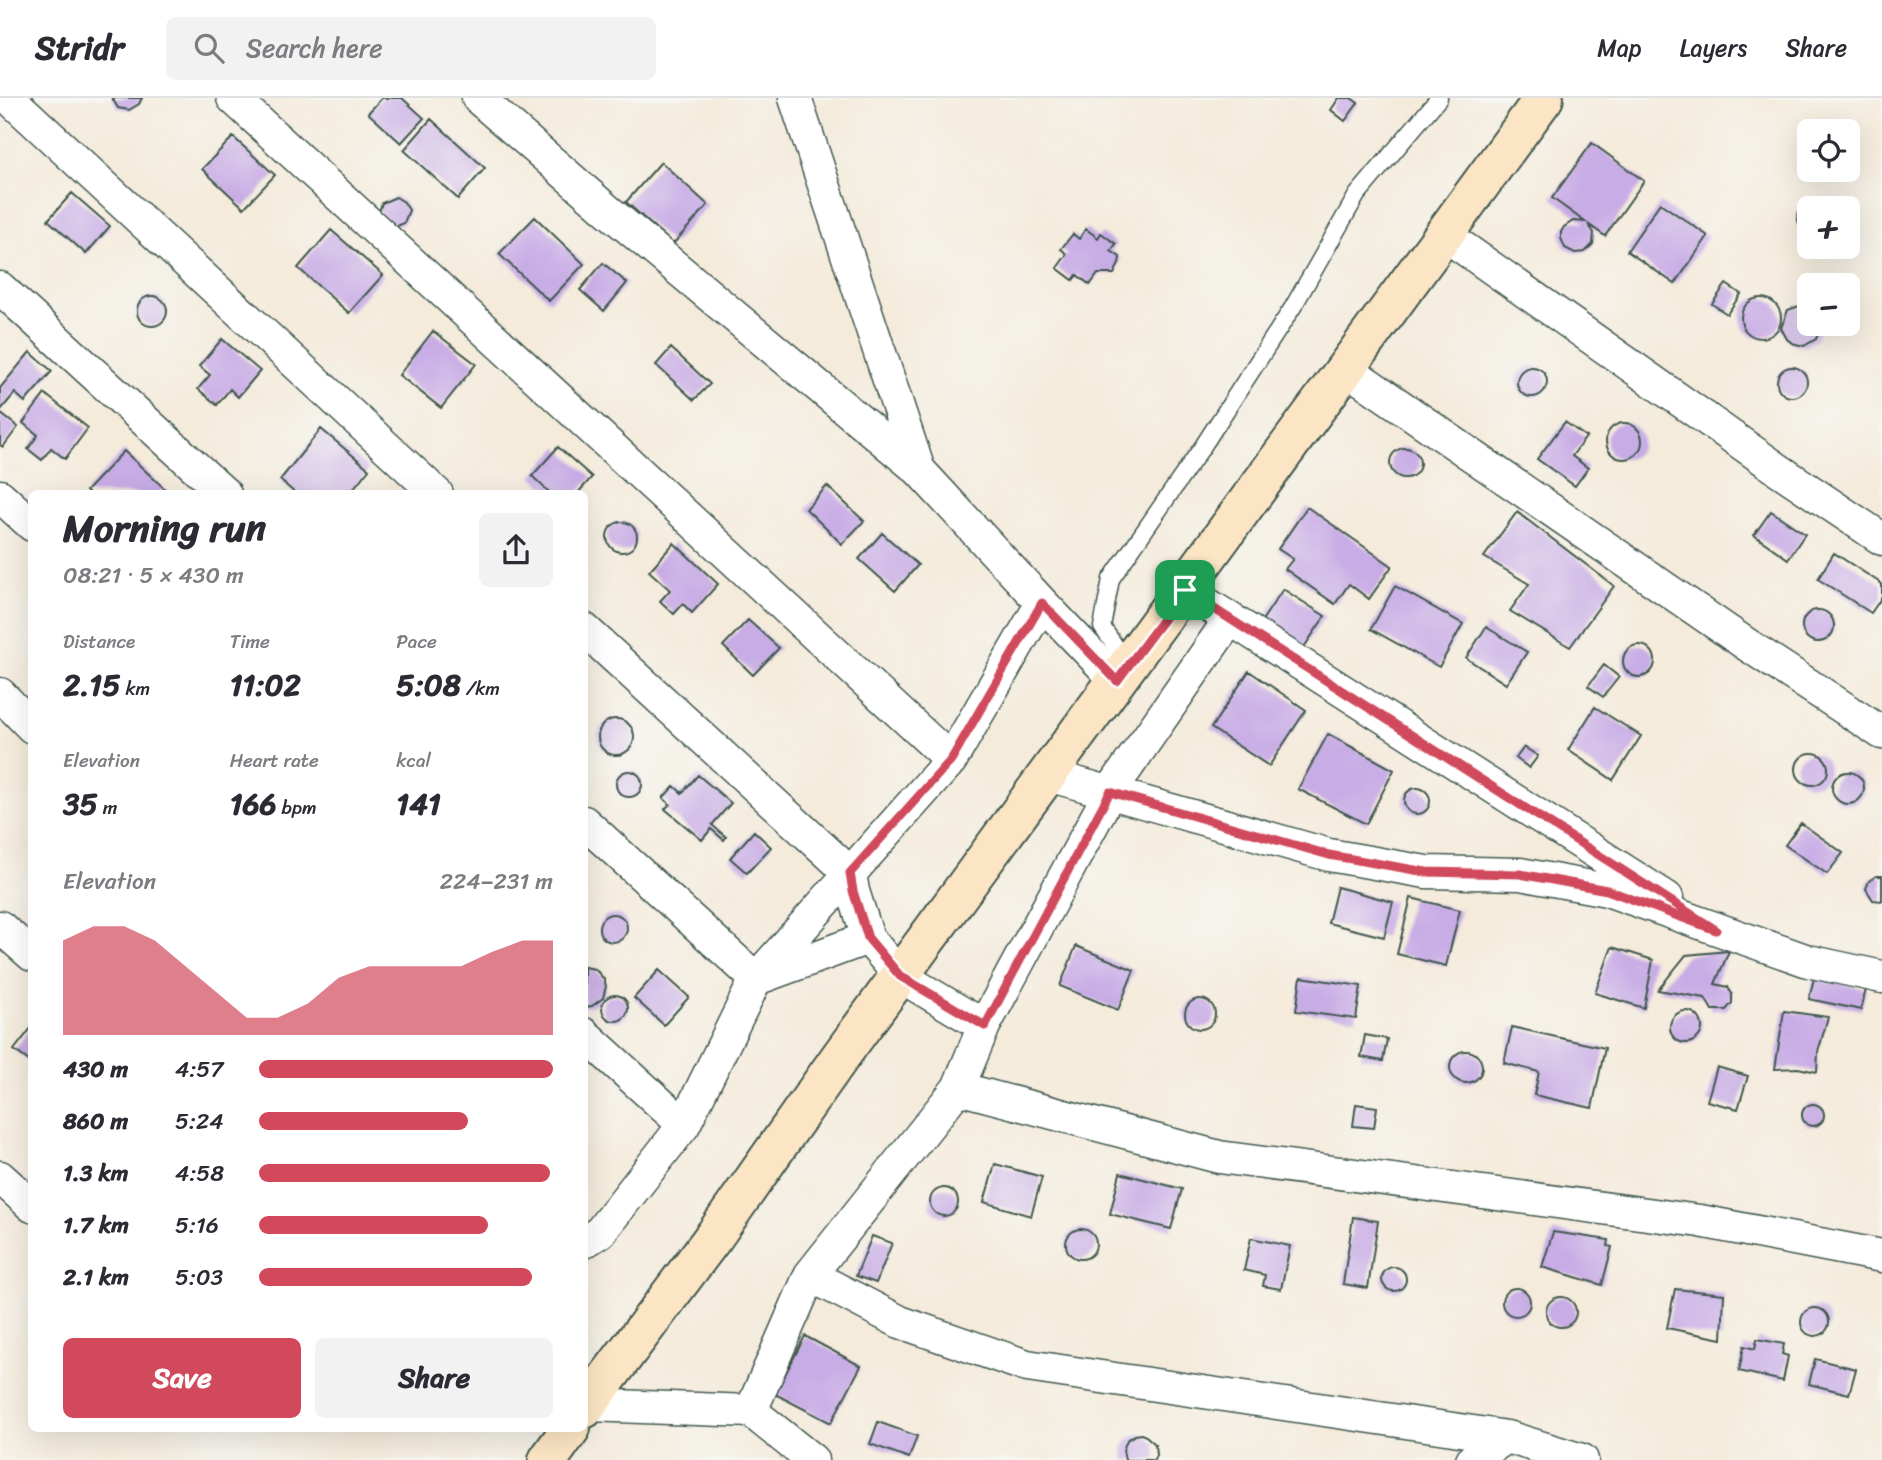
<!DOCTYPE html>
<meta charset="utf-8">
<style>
body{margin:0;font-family:Sriracha,sans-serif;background:#f2f2f3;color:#2b2b33;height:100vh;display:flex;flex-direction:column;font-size:26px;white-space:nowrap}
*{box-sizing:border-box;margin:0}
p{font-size:23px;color:#7c7c81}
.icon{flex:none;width:38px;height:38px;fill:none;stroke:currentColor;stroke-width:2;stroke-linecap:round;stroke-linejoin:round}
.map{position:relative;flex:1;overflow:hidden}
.drawer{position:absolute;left:28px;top:392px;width:560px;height:942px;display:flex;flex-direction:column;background:#fff;border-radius:10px;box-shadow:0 7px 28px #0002}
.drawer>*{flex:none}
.buttons{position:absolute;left:1797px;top:21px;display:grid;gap:14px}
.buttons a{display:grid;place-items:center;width:63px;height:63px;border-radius:10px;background:#fff;box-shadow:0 7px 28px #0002;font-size:35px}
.pin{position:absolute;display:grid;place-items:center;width:60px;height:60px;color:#fff;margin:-30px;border-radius:14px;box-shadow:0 4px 10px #0006}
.round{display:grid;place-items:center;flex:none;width:74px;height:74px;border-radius:10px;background:#f2f2f3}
.headline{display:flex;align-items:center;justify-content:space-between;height:119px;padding:0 35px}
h1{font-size:38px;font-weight:700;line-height:52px}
.metrics{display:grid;grid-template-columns:repeat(3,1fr);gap:10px;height:119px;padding:7px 35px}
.metrics div{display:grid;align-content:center}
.metrics b{font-size:30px;font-weight:700}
.metrics small{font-size:19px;font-weight:400}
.metrics p{font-size:19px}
.chart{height:196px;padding:14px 35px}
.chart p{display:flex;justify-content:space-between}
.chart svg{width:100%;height:126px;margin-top:7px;fill:#d1495b;opacity:.7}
.primary-button{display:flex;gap:14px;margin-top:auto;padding:14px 35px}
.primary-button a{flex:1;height:80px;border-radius:10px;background:#d1495b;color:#fff;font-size:28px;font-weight:700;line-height:80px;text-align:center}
.primary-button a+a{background:#f2f2f3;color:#2b2b33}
ul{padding:0 35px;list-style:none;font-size:23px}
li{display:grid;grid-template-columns:112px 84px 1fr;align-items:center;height:52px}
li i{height:18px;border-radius:9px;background:#d1495b}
header{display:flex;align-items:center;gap:42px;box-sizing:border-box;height:98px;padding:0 35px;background:#fff;border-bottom:2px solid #e1e1e2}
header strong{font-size:33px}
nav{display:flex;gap:38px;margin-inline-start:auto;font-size:24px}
.search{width:490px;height:63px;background:#f2f2f3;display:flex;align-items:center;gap:18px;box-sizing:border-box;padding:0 24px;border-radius:10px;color:#7c7c81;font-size:26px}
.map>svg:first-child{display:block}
</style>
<header>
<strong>Stridr</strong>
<div class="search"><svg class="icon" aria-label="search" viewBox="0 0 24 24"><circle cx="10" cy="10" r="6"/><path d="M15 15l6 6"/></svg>Search here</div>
<nav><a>Map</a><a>Layers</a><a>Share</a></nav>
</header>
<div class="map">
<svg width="1882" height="1362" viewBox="0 0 1882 1362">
<rect width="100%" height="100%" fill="#f6f6f2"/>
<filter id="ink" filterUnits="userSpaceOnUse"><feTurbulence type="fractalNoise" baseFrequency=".0143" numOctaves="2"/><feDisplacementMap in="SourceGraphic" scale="14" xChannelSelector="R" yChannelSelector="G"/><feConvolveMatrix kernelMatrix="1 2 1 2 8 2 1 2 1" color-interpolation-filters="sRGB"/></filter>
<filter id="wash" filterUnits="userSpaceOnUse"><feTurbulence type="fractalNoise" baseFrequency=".00686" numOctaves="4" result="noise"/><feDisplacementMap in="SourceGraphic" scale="28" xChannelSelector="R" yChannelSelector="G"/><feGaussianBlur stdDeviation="1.57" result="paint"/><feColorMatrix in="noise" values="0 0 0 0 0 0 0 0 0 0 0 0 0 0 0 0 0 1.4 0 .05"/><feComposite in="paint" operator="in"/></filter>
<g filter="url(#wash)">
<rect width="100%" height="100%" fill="#f4ebdb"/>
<g id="blocks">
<path fill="#c8ace5" d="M112,0H142L139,6L129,12L118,10Z
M382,0H402L424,20L401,45L368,15Z
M1339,0H1351L1358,5L1345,23L1331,12Z
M431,21L485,70L458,101L404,52Z
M233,39L275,77L244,110L202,71Z
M1592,45L1644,83L1605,138L1588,126L1594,135L1593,146L1585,154L1575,155L1565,150L1561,140V134L1564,129L1573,123L1585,124L1552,100Z
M661,64L708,107L673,146L626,104Z
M72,95L110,128L86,156L48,122Z
M396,99L404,104L409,112L404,125L395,129L379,114L382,105Z
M1660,105L1708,138L1675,186L1627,153Z
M1812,106L1820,110H1810L1808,133L1800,128L1797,120L1800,111Z
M535,119L584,166L549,203L499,156Z
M1086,131L1098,140L1101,135L1116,146L1111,153L1120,159L1119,166L1114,176H1098L1090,187L1077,177L1073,182L1057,170L1067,156L1061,151L1073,136L1079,141Z
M331,132L383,177L349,215L298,170Z
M603,165L627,185L604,213L580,192Z
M1726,186L1741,196L1727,216L1712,206Z
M137 213a15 15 0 1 1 30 0a15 15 0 1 1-30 0Z
M1741 220a20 20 0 1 1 40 0a20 20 0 1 1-40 0Z
M1799,208L1810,210V226H1821V229L1816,241L1804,248L1792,245L1787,241L1781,230L1788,212Z
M433,233L476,266L441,310L399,277Z
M222,241L260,273L238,299L230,291L217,307L198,291L210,277L199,268Z
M671,250L710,286L694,302L656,267Z
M30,254L52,273L25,304L15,295L0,313V290Z
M1517 284a15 15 0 1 1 30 0a15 15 0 1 1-30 0Z
M1777 284a15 15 0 1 1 30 0a15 15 0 1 1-30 0Z
M45,296L88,330L65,361L51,350L42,362L28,351L38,337L23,325Z
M0,315L18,329L3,349L0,347Z
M1565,324L1586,339L1572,358L1588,370L1575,388L1537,361Z
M1606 343a18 18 0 1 1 36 0a18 18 0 1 1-36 0Z
M321,331L369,371L349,396H296L280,382Z
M558,349L592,379L577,396H551L532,378Z
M1390 365a15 15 0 1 1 30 0a15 15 0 1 1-30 0Z
M124,353L165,391L160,396H89L86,393Z
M827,388L864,423L842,446L806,411Z
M1307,409L1392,468L1369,501L1349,486L1335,506L1285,471L1293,461L1278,451Z
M1771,413L1805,436L1788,461L1754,437Z
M1517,414L1614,488L1570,549L1510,513L1529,486L1484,459Z
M607 439a15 15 0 1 1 30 0a15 15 0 1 1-30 0Z
M882,435L918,467L895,493L859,461Z
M674,445L718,486L692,515L683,506L674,516L660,503L670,492L649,473Z
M1834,455L1882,486V499L1871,515L1818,481Z
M1395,488L1463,526L1439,569L1371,531Z
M1283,491L1325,518L1300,555L1259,527Z
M1802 528a16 16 0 1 1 32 0a16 16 0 1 1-32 0Z
M748,522L779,550L753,577L723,548Z
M1486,529L1527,554L1506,586L1466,560Z
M1623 563a16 16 0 1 1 32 0a16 16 0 1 1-32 0Z
M1604,567L1619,579L1603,599L1588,588Z
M1249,573L1306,612L1269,668L1211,630Z
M1595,609L1641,638L1613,682L1568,652Z
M598 639a18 18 0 1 1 36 0a18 18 0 1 1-36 0Z
M1328,636L1394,672L1366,726L1298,691Z
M1524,649L1538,658L1529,670L1516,660Z
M1796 671a16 16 0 1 1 32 0a16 16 0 1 1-32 0Z
M616 686a13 13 0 1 1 26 0a13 13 0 1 1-26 0Z
M1832 690a16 16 0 1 1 32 0a16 16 0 1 1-32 0Z
M698,677L731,705L712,727L726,739L724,742L711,731L702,742L665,711L670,706L663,700L674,688L682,695Z
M1404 703a13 13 0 1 1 26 0a13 13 0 1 1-26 0Z
M1801,725L1843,755L1827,776L1785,747Z
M754,733L771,749L747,775L730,760Z
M1876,778H1882V803L1873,802L1866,791L1869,783Z
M1337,789L1393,804L1384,839L1328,825Z
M1411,800L1460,812L1446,868L1397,856Z
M599 830a14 14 0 1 1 28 0a14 14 0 1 1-28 0Z
M1076,848L1134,872L1118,912L1060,888Z
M1612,849L1653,862L1644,910L1595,895Z
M1729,853L1715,886L1728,889L1732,896V905L1726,912H1712L1705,900L1658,892L1686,857Z
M584,869L595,871L604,881L606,888L603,900L592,908L584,909Z
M659,872L689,899L664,927L634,900Z
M1301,879L1361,888L1356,921L1296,913Z
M1814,880L1866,891L1861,912L1809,901Z
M602 910a13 13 0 1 1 26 0a13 13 0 1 1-26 0Z
M1185 916a15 15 0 1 1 30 0a15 15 0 1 1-30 0Z
M1784,913L1828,919L1818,954L1817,974L1798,970L1775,971Z
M1670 929a16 16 0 1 1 32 0a16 16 0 1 1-32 0Z
M32,929V965L14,952Z
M1512,929L1605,950L1592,1010L1534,997L1539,974L1504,965Z
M1365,937L1387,941L1383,963L1361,959Z
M1450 969a16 16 0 1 1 32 0a16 16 0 1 1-32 0Z
M1717,969L1748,978L1738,1011L1707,1003Z
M1802 1017a11 11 0 1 1 22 0a11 11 0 1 1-22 0Z
M1356,1006L1377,1009L1374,1030L1353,1028Z
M995,1066L1042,1079L1031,1118L984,1104Z
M1120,1075L1182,1091L1171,1131L1110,1116Z
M930 1104a14 14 0 1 1 28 0a14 14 0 1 1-28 0Z
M1353,1119L1378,1123L1368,1190L1343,1186Z
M1066 1146a15 15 0 1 1 30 0a15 15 0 1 1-30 0Z
M1553,1134L1609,1142L1608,1148L1612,1149L1602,1187L1542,1169Z
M872,1138L892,1145L876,1185L856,1178Z
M1251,1140L1290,1148L1281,1191L1263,1188L1265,1177L1244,1172Z
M1382 1181a12 12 0 1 1 24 0a12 12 0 1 1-24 0Z
M1502 1204a14 14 0 1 1 28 0a14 14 0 1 1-28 0Z
M1675,1191L1724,1196L1722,1241L1667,1230Z
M1546 1214a15 15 0 1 1 30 0a15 15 0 1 1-30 0Z
M1801 1224a14 14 0 1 1 28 0a14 14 0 1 1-28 0Z
M805,1238L861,1268L831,1325L775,1296Z
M1757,1241L1784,1246L1782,1256L1788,1258L1783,1283L1739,1273L1744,1248L1755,1251Z
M1815,1261L1856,1271L1849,1296L1809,1286Z
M878,1324L917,1338L909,1360L870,1346Z
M1141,1336L1146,1338L1155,1346L1156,1357L1154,1362H1125L1123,1352L1127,1342L1135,1337Z"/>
</g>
</g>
<g filter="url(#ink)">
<use href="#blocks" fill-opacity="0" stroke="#3f574d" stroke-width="2"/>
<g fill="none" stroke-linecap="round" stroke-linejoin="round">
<g stroke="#3f574d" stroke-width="19">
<path id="lane" d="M1127,565L1102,529L1111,481L1203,348L1293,209L1357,97L1439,0"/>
</g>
<g stroke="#3f574d" stroke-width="35">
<path id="street" d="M9,0L437,396
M233,0L951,662
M478,0L607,112L919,372
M1445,137L1779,372L1882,441
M0,190L225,396
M1345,270L1746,546L1882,635
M0,398L32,427
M1185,492L1667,800
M1042,505L1117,583
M584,531L850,775L853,793L868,840L900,878L984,928L958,990L810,1177L751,1313
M0,596L32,629
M1048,677L1329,757L1426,774L1520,776L1607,792L1808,863L1882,879
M584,724L756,881L868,840
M0,829L32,857
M984,928L1110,694L1230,521
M584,936L684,1027
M958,990L1219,1059L1700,1123L1882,1158
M0,1079L32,1108
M584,1144L600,1134L684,1027L756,881L951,662L1042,505L919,372L795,0
M810,1177L900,1224L1027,1268L1507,1339
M588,1307L751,1313L812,1362
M1472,1362L1507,1339L1582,1362"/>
</g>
<g stroke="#3f574d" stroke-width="42">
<path id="secondary" d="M584,1311L715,1137L840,959L1544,0
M548,1362L571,1330"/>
</g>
<use href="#lane" stroke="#fff" stroke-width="16"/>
<use href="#street" stroke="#fff" stroke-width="32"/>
<use href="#secondary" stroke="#fce5c4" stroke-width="38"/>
</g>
</g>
<g fill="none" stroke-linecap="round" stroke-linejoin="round" filter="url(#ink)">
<g stroke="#fff" stroke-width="14">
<path id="route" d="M1185,492L1230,521L1716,832L1607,792L1520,776L1426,774L1329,757L1110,694L985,928L900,878L868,840L853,793L850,775L951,662L1042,505L1117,583Z"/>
</g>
<use href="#route" stroke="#d1495b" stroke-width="9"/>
</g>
</svg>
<div class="buttons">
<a><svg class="icon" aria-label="locate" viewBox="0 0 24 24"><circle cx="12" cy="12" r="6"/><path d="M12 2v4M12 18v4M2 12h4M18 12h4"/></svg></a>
<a>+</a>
<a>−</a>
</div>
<div class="pin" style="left:1185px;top:492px;background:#1e9e55"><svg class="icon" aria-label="arrive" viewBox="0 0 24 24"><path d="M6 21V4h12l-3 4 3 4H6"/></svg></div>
<section class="drawer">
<div class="headline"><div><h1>Morning run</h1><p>08:21 · 5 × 430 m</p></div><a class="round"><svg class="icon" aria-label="share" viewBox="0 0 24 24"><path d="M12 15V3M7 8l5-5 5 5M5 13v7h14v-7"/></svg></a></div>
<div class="metrics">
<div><p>Distance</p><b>2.15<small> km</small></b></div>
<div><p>Time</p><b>11:02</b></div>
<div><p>Pace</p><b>5:08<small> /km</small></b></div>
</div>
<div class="metrics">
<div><p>Elevation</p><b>35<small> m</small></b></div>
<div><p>Heart rate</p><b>166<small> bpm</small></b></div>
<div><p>kcal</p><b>141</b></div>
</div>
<div class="chart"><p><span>Elevation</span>224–231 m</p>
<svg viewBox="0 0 160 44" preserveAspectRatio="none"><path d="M0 44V11L10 6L20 6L30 11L40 20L50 29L60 38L70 38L80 33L90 24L100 20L110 20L120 20L130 20L140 15L150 11L160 11V44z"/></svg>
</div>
<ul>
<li><b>430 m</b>4:57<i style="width:100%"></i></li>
<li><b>860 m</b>5:24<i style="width:71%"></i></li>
<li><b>1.3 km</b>4:58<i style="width:99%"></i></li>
<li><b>1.7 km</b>5:16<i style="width:78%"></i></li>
<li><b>2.1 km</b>5:03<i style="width:93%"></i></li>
</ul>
<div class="primary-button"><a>Save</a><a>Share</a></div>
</section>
</div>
